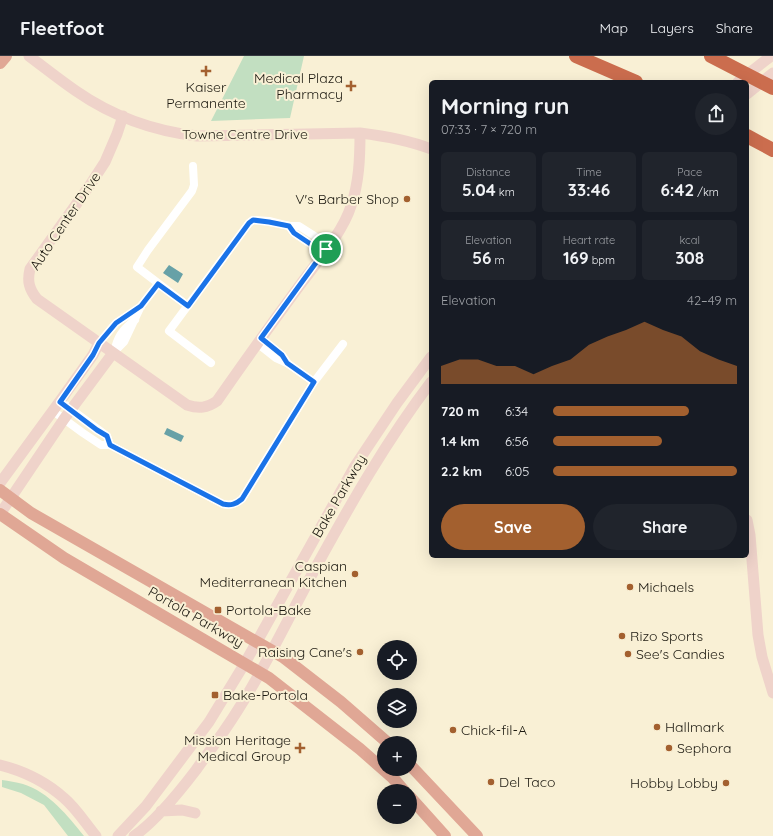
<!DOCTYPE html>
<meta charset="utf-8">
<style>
body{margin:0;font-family:Quicksand,sans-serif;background:#20242c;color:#f1f3f6;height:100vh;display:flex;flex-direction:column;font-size:15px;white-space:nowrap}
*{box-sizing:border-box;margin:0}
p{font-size:13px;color:#9ea1a6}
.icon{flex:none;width:22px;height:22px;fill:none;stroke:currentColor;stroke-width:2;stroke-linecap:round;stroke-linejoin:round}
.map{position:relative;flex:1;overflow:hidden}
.panel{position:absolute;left:429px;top:24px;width:320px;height:478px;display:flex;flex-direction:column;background:#171b24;border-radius:6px;box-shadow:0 4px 16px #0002}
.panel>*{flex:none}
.fabs{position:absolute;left:377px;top:584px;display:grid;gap:8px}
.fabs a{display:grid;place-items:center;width:40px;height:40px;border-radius:50%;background:#171b24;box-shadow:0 4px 16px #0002;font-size:20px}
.pin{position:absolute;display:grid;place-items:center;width:34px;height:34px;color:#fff;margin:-17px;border:2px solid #fff;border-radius:50%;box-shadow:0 1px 4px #0007}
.round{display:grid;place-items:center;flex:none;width:42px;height:42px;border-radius:21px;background:#20242c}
.headline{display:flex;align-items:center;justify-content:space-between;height:68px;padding:0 12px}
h1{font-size:22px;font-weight:700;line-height:30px}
.stats{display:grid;grid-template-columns:repeat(3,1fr);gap:6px;height:68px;padding:4px 12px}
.stats div{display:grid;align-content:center;border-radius:6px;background:#20242c;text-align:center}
.stats b{font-size:17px;font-weight:700}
.stats small{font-size:11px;font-weight:400}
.stats p{font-size:11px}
.chart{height:112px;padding:8px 12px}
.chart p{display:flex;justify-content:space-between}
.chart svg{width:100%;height:72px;margin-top:4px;fill:#a3602f;opacity:.7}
.cta{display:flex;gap:8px;margin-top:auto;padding:8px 12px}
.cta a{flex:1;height:46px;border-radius:24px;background:#a3602f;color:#fff;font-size:16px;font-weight:700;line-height:46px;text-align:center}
.cta a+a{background:#20242c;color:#f1f3f6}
ul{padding:0 12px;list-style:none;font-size:13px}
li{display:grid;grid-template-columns:64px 48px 1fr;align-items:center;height:30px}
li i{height:10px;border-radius:5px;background:#a3602f}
header{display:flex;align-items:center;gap:24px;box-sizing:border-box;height:56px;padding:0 20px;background:#171b24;border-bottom:1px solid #363941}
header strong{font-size:19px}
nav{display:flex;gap:22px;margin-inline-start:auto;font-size:14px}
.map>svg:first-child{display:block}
</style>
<header>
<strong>Fleetfoot</strong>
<nav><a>Map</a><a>Layers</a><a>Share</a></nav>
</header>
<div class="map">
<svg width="773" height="780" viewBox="0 0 773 780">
<rect width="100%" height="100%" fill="#f9f0d5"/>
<path fill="#c2dfc1" d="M244,0H304L290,62L211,65Z
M2,724C9,725 16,726 23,728C49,736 68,760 84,780H68L44,749L21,737L2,731Z"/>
<path fill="#67a1a7" d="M169,209L183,218L178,227L163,217Z
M167,372L184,380L181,386L164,378Z"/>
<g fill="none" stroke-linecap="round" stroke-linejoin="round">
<path stroke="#fff" stroke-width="8" d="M289,170L294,177L315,191L321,190L326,193
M188,250L137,211L148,194L192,135L194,129L193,110
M261,282L282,299L287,306
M99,287L116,267L141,251
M257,287L276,302L287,307L314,326
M113,297L124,286L141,250L158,228
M114,297C117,281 122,274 135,264
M211,307L169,275L249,167L253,164L269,165L289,170H299L321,184V190
M60,345L107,380L110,389
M53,355L83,377L101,389H110L223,448C231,450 236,448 242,443L314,326L343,288"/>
<path stroke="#efd3ca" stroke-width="11" d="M29,0C45,12 60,24 76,35C112,60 154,75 197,80L360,77C385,80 408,84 431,93
M738,26L771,0
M747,38L773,17
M123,60L117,78L105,106L90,129L30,213C27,225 29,233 37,243L187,349C199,353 207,352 217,345C244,306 272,267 300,229C317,206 343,176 351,150C359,127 360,102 360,77
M0,427L60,345L93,299L99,287
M0,458L64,363L113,297
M747,464L750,479L758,579L762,601L773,637
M0,709C24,715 45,725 64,742C76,752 86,768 96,780
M161,755L182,754L195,757
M118,780L146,750L209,666L245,607L355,410L397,347L431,301
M134,780C156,765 180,735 196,714C205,701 215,688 224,675C260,623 286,566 316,511C351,447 387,384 431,326"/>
<path stroke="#e0a795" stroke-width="12" d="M0,7L6,0
M0,434L31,457L283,601L341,646L388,687
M0,458L64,502L269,622L360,693L393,722L404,735
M410,709L477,780
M410,741L445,780"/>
<path stroke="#cb6d4e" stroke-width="14" d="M576,0L636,26
M711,0L773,32
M747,80L773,94"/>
</g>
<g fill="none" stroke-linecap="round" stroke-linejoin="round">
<g stroke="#fff" stroke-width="8">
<path id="route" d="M253,164L269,166L289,170L294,177L315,191L321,190L326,193L261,282L282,299L287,307L314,326L242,443C236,448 231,450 223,448L110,389L107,380L97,374L60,346L93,299L99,287L116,267L141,250L158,228L188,250L249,167Z"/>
</g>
<use href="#route" stroke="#1a73e8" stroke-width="5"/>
</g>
<g fill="#a3602f" stroke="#f9f0d5" stroke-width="1.5">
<path d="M204 9h4v4h4v4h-4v4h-4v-4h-4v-4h4z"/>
<path d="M349 24h4v4h4v4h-4v4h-4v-4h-4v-4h4z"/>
<circle cx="407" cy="143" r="4"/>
<circle cx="355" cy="518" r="4"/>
<circle cx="630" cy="531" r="4"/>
<rect x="214" y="550" width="8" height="8" rx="2"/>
<circle cx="622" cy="580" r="4"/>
<circle cx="360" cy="596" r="4"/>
<circle cx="628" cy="598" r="4"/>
<rect x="211" y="635" width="8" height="8" rx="2"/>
<circle cx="657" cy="671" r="4"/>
<circle cx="453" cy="674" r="4"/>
<path d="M298 686h4v4h4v4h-4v4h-4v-4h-4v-4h4z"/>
<circle cx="669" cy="692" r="4"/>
<circle cx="491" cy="726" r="4"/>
<circle cx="726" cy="727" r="4"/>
</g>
<g text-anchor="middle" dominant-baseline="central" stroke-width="4" stroke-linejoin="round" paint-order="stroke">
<g font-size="14" fill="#1e1b12" stroke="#f9f0d5" text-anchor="start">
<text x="343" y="22" text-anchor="end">Medical Plaza<tspan x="343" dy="16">Pharmacy</tspan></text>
<text x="206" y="31" text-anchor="middle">Kaiser<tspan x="206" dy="16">Permanente</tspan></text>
<text x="399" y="143" text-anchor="end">V's Barber Shop</text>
<text x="347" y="510" text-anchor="end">Caspian<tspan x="347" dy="16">Mediterranean Kitchen</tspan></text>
<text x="638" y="531">Michaels</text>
<text x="226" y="554">Portola-Bake</text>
<text x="630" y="580">Rizo Sports</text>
<text x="352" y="596" text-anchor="end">Raising Cane's</text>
<text x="636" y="598">See's Candies</text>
<text x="223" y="639">Bake-Portola</text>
<text x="665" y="671">Hallmark</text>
<text x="461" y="674">Chick-fil-A</text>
<text x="291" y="684" text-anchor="end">Mission Heritage<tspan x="291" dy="16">Medical Group</tspan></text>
<text x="677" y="692">Sephora</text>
<text x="499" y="726">Del Taco</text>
<text x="718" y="727" text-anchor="end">Hobby Lobby</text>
</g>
<g font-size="14" fill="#1e1b12" stroke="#f9f0d5">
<text x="245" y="78">Towne Centre Drive</text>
<text transform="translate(65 165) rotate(-56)">Auto Center Drive</text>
<text transform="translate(339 440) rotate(-60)">Bake Parkway</text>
<text transform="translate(196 561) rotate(30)">Portola Parkway</text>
</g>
</g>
</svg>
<div class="fabs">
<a><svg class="icon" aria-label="locate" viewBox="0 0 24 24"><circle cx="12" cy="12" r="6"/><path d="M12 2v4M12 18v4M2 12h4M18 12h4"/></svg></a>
<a><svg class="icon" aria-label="layers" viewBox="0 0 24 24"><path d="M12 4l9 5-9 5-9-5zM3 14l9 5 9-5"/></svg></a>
<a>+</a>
<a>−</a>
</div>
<div class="pin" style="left:326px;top:193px;background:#1e9e55"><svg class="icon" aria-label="arrive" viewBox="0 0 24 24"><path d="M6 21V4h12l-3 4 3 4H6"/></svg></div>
<section class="panel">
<div class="headline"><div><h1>Morning run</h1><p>07:33 · 7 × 720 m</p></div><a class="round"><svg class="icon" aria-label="share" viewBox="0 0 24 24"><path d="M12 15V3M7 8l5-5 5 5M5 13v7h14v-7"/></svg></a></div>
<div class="stats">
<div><p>Distance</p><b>5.04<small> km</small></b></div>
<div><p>Time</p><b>33:46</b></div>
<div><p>Pace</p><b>6:42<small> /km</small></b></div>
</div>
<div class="stats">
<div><p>Elevation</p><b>56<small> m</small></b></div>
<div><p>Heart rate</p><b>169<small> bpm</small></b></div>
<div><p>kcal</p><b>308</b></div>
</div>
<div class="chart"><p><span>Elevation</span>42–49 m</p>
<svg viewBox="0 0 160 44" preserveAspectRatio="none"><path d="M0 44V33L10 29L20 29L30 33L40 33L50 38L60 33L70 29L80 20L90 15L100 11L110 6L120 11L130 15L140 24L150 29L160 33V44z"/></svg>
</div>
<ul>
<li><b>720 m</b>6:34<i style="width:74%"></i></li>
<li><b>1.4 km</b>6:56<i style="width:59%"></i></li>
<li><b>2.2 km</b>6:05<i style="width:100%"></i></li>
</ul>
<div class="cta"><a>Save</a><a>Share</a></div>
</section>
</div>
